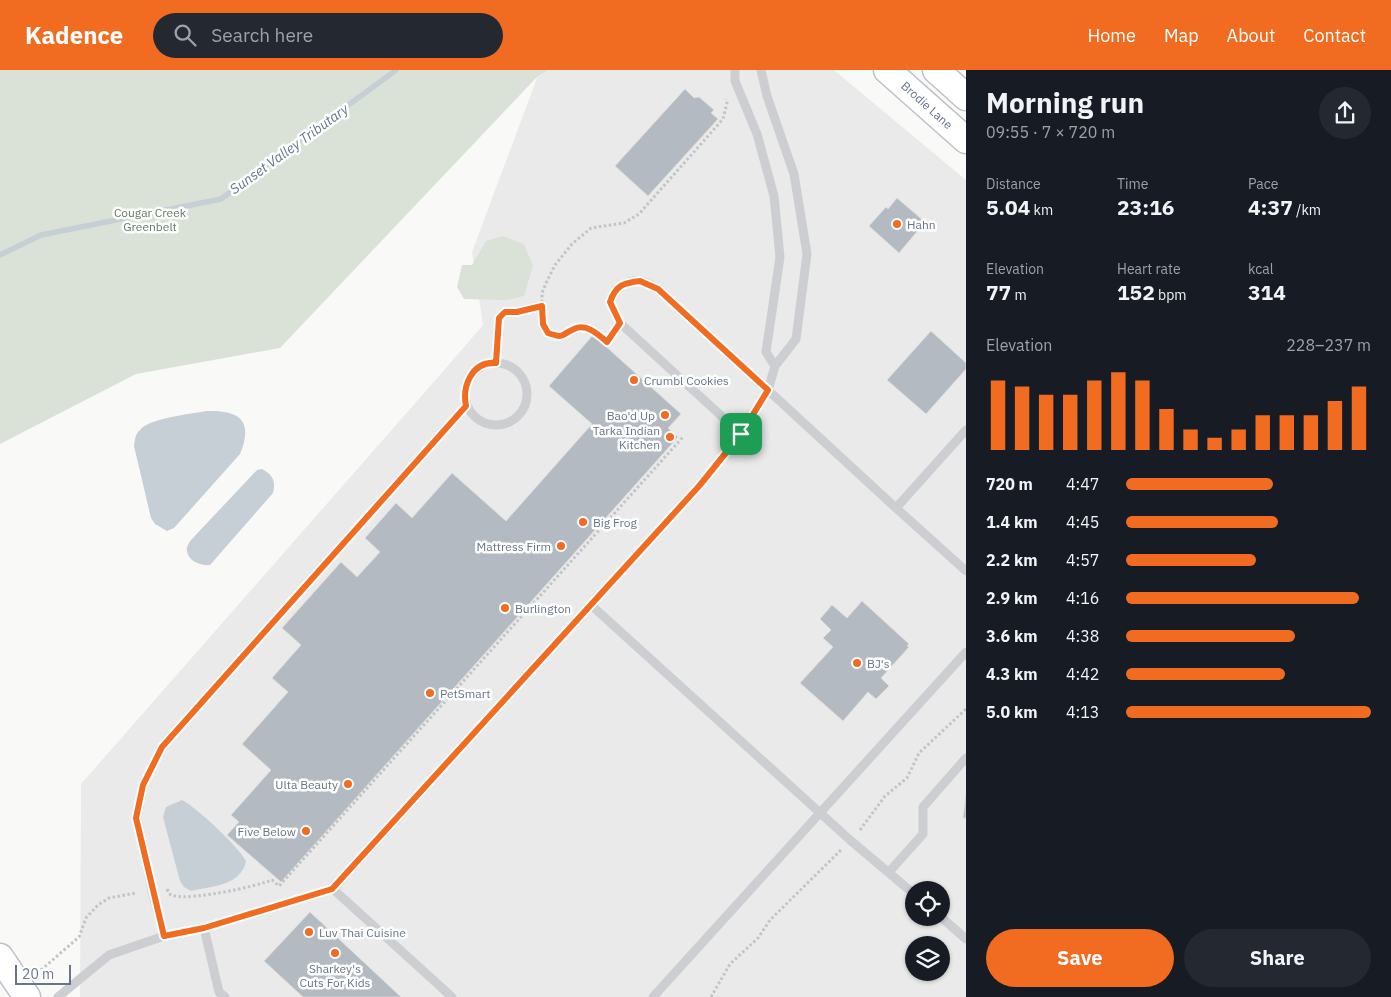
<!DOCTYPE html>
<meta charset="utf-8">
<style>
body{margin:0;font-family:"IBM Plex Sans",sans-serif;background:#242831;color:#f1f3f6;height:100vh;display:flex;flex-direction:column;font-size:19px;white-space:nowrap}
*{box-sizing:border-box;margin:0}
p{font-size:16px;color:#9ea1a6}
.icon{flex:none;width:28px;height:28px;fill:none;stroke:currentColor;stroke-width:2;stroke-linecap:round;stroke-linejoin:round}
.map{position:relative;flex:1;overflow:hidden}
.side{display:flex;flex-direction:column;background:#171b24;width:425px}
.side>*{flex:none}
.tools{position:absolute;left:905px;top:811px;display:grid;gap:10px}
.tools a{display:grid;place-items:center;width:45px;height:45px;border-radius:50%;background:#171b24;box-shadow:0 1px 4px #0004;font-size:25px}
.scale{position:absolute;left:15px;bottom:12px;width:56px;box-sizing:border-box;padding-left:5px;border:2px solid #66758a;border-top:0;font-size:14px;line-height:18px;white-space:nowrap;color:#66758a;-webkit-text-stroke:4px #fff;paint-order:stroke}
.pin{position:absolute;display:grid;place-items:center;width:42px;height:42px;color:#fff;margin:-21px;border-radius:10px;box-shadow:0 2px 8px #0006}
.round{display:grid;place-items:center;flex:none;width:52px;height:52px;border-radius:26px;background:#242831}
.head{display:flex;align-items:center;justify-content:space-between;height:85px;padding:0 20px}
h1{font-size:28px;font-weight:700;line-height:38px}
.metrics{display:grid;grid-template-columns:repeat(3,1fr);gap:8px;height:85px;padding:5px 20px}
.metrics div{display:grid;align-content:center}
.metrics b{font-size:21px;font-weight:700}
.metrics small{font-size:14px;font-weight:400}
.metrics p{font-size:14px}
.chart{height:140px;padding:10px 20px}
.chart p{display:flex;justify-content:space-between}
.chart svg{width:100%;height:90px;margin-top:5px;stroke:#f16c20;stroke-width:6}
.primary-button{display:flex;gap:10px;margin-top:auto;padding:10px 20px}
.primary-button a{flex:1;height:58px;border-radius:30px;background:#f16c20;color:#fff;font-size:20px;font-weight:700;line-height:58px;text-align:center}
.primary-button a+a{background:#242831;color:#f1f3f6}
ul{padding:0 20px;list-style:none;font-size:16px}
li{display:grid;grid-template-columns:80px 60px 1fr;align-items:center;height:38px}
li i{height:12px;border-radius:6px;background:#f16c20}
header{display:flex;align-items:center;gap:30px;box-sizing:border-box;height:70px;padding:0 25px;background:#f16c20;color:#fff}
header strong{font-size:24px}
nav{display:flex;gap:28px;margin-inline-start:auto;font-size:18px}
.search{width:350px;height:45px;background:#242831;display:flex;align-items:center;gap:12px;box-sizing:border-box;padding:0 18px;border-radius:28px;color:#9ea1a6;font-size:19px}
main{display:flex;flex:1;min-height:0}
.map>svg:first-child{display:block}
</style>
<header>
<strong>Kadence</strong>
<div class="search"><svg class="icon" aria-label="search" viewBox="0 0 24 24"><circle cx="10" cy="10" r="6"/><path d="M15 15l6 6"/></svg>Search here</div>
<nav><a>Home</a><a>Map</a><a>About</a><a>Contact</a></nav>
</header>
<main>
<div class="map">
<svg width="966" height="927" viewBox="0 0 966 927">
<rect width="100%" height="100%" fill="#f9f9f7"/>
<path fill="#eaeaea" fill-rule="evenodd" d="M548,0H834L966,110V927H80L81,714L446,298L483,255L472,182L537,8ZM914,820H941V848H914ZM914,875H941V902H914Z"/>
<path fill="#dae2d7" d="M0,0H548L536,8L280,278L136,304L0,374Z
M503,166L524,174L533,196L524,226L507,230L464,229L457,217L462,195H472L486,171Z"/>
<path fill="#c5cfd5" d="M207,341C239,340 254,350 240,384L174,458L167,461L155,454L151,448L134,376C135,370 135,365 139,361C148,348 191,344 207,341Z
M262,399C273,405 276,411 273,423L210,495C201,496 188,491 187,481C186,477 189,473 191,470L257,400Z
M182,730C196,737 238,776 246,791C241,816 212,816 191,821L184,817L180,811L163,747L166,737Z"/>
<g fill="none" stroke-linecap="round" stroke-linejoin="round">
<path stroke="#c5cfd5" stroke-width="5.5" d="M0,185L41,165L221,129L396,0"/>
</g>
<path fill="#b4bac1" stroke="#dbdbd9" d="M685,19L694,28L699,27L714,40L711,43L718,49L648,126L615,96Z
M897,128L925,152L899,183L869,156L886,137L888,139Z
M931,261L966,293V299L926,344L887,310Z
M593,265L681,344L668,358L678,367L281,812L227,765L239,752L231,745L271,700L242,674L288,622L272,608L301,575L282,558L341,492L357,507L380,482L365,468L396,433L412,448L452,403L506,451L592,354L549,316Z
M862,531L909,574L907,576L909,577L881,608L889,616L876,629L868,622L843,651L800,613L833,577L823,568L831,560L820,549L832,535L847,548Z
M966,725V748H963Z
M310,842L401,927H303L264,891Z"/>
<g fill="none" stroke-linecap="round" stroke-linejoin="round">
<g stroke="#bdc1c7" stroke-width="29">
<path id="secondary" d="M887,0L966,70
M936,0L966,27
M0,887L27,927"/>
</g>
<path stroke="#c2c4c7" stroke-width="3" stroke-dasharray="2.5 2.5" stroke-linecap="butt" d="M542,236L543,254L548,263C565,269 560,265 574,259C586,253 598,264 607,271L613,264
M496,293L499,248L505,242H517L542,236V223L546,213L555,195L572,174L591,158L624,153L639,144L723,49L727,33L726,29
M860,760L885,726L907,708L919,683L966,639
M167,819C169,823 170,826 175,826C193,830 254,817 272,810L279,816L683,367
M41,900L79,867L86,848L98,835L109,828L136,823
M711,927L730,894L758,868L770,850L841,780"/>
<path stroke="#ccced2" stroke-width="9" d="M735,0V11L757,64L774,126L780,187L766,282L775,296
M465 324a31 31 0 1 1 62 0a31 31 0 1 1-62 0Z
M966,360L896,438L966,501
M741,364L620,253L610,232C614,219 625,209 640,211C646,211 653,216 658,219L896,438
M591,535L850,770L914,824
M889,802L923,764V737L966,688
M333,819L452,927
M941,847L966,869
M204,858L219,922L225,927
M164,866L152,821L137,748L143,715L162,677L466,336
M58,927L109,885L164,866L204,858L333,819L700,415L741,364L768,320L775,296L796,269L807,184L794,104L767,26L761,0
M653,927L966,582"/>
<use href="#secondary" stroke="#fff" stroke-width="26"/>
</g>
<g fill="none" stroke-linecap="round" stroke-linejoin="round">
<g stroke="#fff" stroke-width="10">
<path id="route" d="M640,211L658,219L768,320L741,364L700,415L332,819L204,858L164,866L136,748L143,715L162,677L466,336C462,316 472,291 496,293L499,248L505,242H517L542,236L543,254L548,263C565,269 560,265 574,259C586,253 598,264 607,272L620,253L610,232C616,215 623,213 640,211Z"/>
</g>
<use href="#route" stroke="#f16c20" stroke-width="6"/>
</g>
<g fill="#f16c20" stroke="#fff" stroke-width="2">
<circle cx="897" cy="154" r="5"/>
<circle cx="634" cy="310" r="5"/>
<circle cx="665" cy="345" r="5"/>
<circle cx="670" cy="367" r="5"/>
<circle cx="583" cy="452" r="5"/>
<circle cx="561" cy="476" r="5"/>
<circle cx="505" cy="538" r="5"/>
<circle cx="857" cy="593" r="5"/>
<circle cx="430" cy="623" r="5"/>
<circle cx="348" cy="714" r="5"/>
<circle cx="306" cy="761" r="5"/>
<circle cx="309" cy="862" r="5"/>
<circle cx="335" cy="883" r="5"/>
</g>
<g text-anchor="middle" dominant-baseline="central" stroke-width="5" stroke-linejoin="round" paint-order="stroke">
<g font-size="12" fill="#66758a" stroke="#fff">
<text transform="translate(927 35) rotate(42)">Brodie Lane</text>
</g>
<g font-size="12" fill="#637b62" stroke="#fff">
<text x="150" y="142">Cougar Creek<tspan x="150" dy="14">Greenbelt</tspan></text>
</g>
<g font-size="12" fill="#66758a" stroke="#fff" text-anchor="start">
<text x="907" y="154">Hahn</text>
<text x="644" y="310">Crumbl Cookies</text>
<text x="655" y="345" text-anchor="end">Bao'd Up</text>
<text x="660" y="360" text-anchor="end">Tarka Indian<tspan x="660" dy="14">Kitchen</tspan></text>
<text x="593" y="452">Big Frog</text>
<text x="551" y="476" text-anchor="end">Mattress Firm</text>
<text x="515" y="538">Burlington</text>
<text x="867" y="593">BJ's</text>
<text x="440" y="623">PetSmart</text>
<text x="338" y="714" text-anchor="end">Ulta Beauty</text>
<text x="296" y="761" text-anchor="end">Five Below</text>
<text x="319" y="862">Luv Thai Cuisine</text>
<text x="335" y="898" text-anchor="middle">Sharkey's<tspan x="335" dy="14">Cuts For Kids</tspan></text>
</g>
<g font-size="14" font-style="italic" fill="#627785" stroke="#fff">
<text transform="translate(289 79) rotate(-36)">Sunset Valley Tributary</text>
</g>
</g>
</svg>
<div class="tools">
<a><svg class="icon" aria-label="locate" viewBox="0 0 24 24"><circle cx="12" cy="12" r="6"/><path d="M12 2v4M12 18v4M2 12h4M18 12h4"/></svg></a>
<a><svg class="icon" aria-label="layers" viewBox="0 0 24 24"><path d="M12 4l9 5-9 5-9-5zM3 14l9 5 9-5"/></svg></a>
</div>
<div class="scale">20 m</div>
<div class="pin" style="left:741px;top:364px;background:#1e9e55"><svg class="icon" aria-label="arrive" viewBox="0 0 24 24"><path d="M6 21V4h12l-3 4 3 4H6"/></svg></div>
</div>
<section class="side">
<div class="head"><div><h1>Morning run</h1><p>09:55 · 7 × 720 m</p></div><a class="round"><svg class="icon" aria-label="share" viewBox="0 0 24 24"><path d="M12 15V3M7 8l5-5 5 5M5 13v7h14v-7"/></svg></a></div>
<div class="metrics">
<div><p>Distance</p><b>5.04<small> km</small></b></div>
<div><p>Time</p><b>23:16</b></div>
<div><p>Pace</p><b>4:37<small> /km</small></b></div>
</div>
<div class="metrics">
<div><p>Elevation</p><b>77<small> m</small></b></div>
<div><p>Heart rate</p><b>152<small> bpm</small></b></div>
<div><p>kcal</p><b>314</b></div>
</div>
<div class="chart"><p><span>Elevation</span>228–237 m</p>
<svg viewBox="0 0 160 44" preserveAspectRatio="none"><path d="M5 44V10M15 44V13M25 44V17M35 44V17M45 44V10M55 44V6M65 44V10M75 44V24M85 44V34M95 44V38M105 44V34M115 44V27M125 44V27M135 44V27M145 44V20M155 44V13"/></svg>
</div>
<ul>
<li><b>720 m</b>4:47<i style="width:60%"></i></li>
<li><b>1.4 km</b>4:45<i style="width:62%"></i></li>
<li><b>2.2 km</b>4:57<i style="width:53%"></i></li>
<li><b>2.9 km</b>4:16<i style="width:95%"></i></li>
<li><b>3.6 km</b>4:38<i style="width:69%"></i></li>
<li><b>4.3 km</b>4:42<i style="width:65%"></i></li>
<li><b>5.0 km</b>4:13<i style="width:100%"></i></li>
</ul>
<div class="primary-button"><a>Save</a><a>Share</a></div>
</section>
</main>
